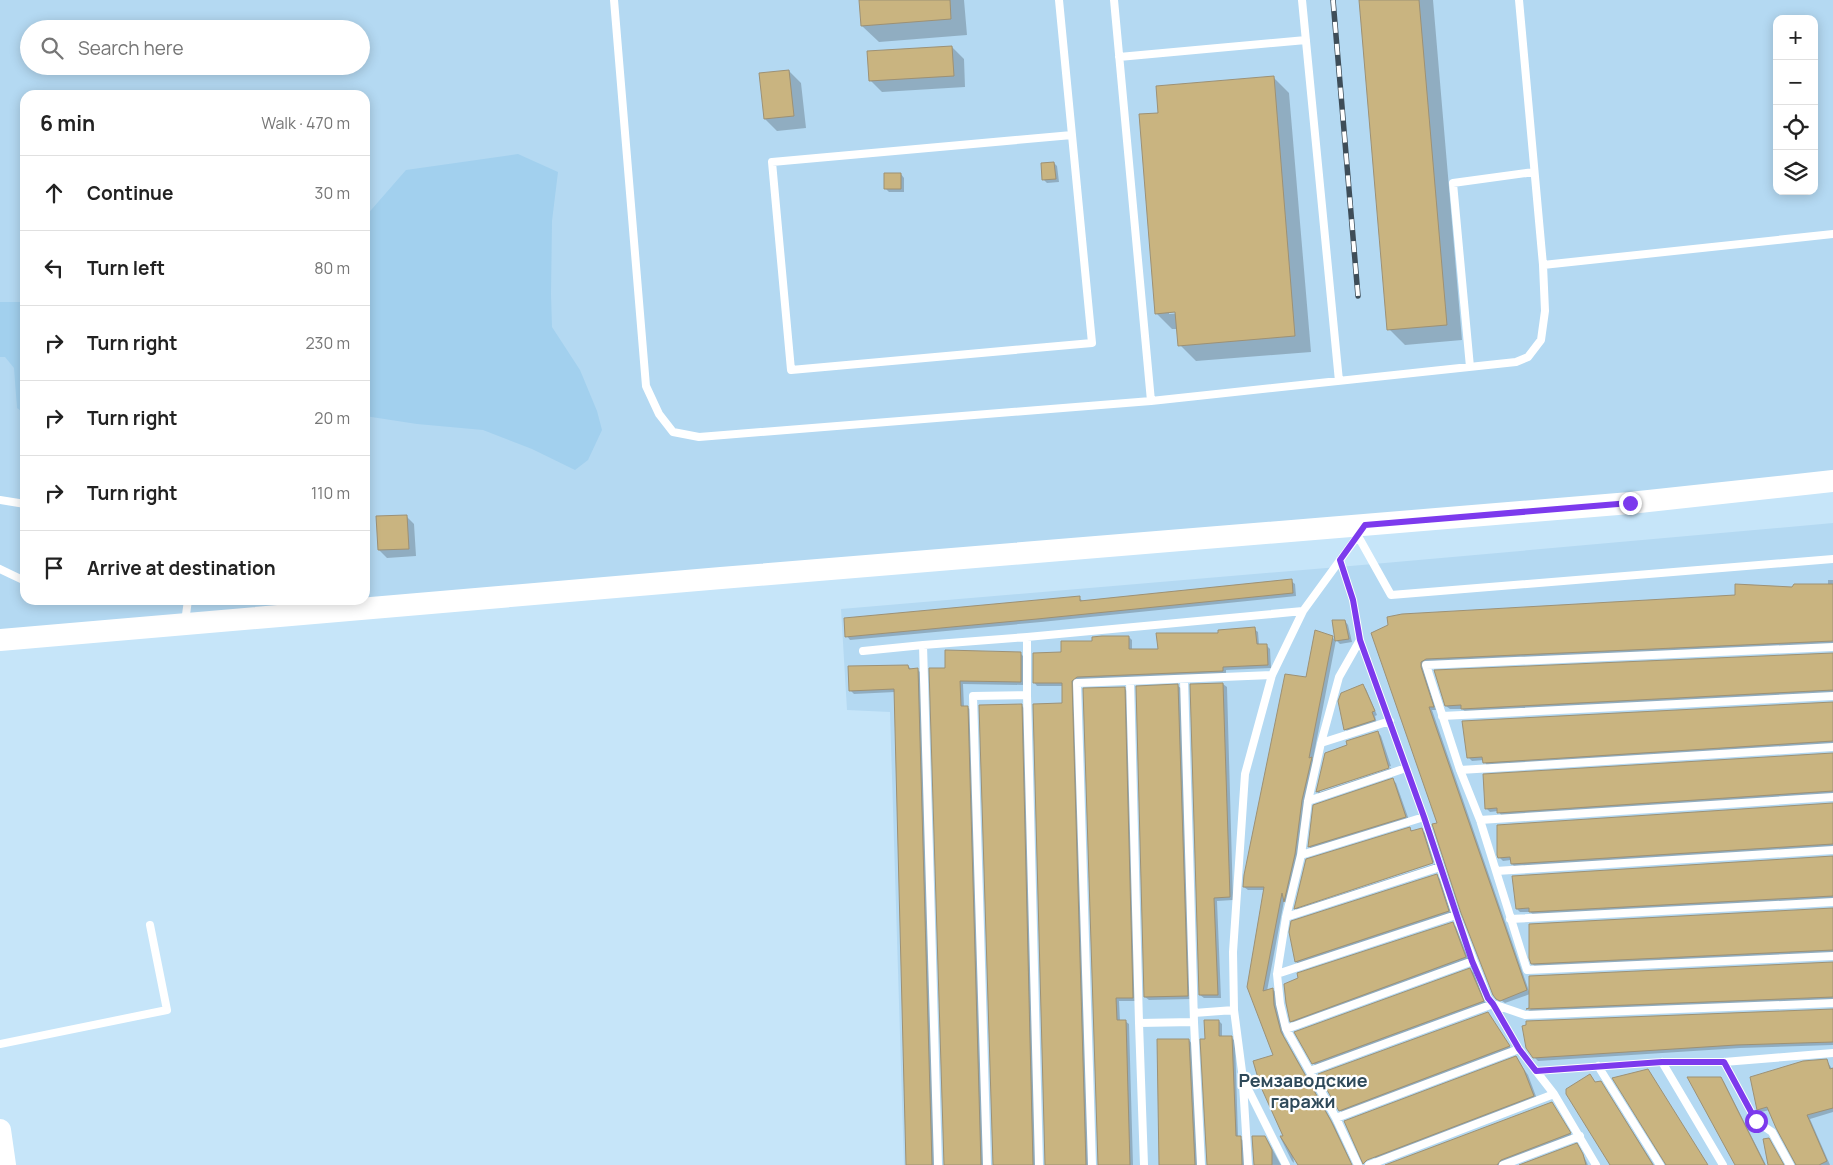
<!DOCTYPE html>
<meta charset="utf-8">
<style>
:root{--surface:#fff;--page:#f2f2f2;--text:#222;--muted:#767676;--line:#e0e0e0}
body{margin:0;font-family:Manrope,sans-serif;background:var(--page);color:var(--text)}
.controls{position:absolute;right:15px;top:15px;display:grid;overflow:hidden;border-radius:10px;box-shadow:0 2px 12px #0003}
.controls button{width:45px;height:45px;display:grid;place-items:center;padding:0;border:0;border-bottom:1px solid var(--line);background:var(--surface);color:var(--text);font:25px sans-serif}
.stop{position:absolute;width:15px;height:15px;margin:-11px;border:4px solid #7c3aed;border-radius:50%;background:#fff}
.stop.end{background:#7c3aed;border-color:#fff;box-shadow:0 1px 5px #0008}
.list{margin:0;padding:0;list-style:none}
h2{display:flex;justify-content:space-between;align-items:center;height:65px;margin:0;padding:0 20px;font-size:21px}
h2 small{font-size:16px;font-weight:400;color:var(--muted)}
.list li{display:grid;grid-template-columns:32px 1fr auto;gap:15px;align-items:center;box-sizing:border-box;height:75px;padding:0 20px;border-top:1px solid var(--line)}
.list b{display:block;font-size:19px;white-space:nowrap}
.list em{font-size:16px;font-style:normal;color:var(--muted)}
.icon{flex:none;width:28px;height:28px;fill:none;stroke:currentColor;stroke-width:2;stroke-linecap:round;stroke-linejoin:round}
.map{position:relative;flex:none;width:1833px;height:1165px;overflow:hidden}
.search{position:absolute;background:var(--surface);box-shadow:0 2px 12px #0003;left:20px;top:20px;width:350px;height:55px;display:flex;align-items:center;gap:12px;box-sizing:border-box;padding:0 18px;border-radius:28px;color:var(--muted);font-size:19px}
.panel{position:absolute;background:var(--surface);box-shadow:0 2px 12px #0003;left:20px;top:90px;width:350px;height:515px;border-radius:15px}
.map>svg:first-child{display:block}
</style>
<div class="map">
<svg width="1833" height="1165" viewBox="0 0 1833 1165">
<rect width="100%" height="100%" fill="#c6e5f9"/>
<path fill="#b4d9f2" fill-rule="evenodd" d="M0,0H1833V481L0,640ZM1777,19H1814V191H1777ZM29,29H361V66H29ZM25,95H365V600H25Z
M1833,523V1165H904L890,712L847,710L841,609L1362,565Z"/>
<path fill="#a2d0ee" d="M518,154L558,172L552,221L551,294L552,327L580,370L597,411L602,430L588,460L575,470L532,449L483,430L417,424L365,416V217L406,170Z
M0,302H25V414L17,408L14,368L5,357H0Z"/>
<path fill="#0003" fill-rule="evenodd" d="M860,0H964L967,35L879,42L862,26Z
M1360,0H1433L1462,340L1405,345L1389,329Z
M952,47L964,59L965,87L882,92L870,80Z
M789,71L801,83L806,128L777,131L765,119Z
M1273,77L1289,93L1311,352L1196,361L1180,345L1178,329H1172L1156,313L1160,114ZM1169,311L1182,313L1169,314Z
M1054,163L1057,166L1059,182L1047,183L1044,180Z
M901,174L904,178V192H889L886,189Z
M406,516L414,524L416,556L387,558L379,550Z
M1828,580H1833V645L1425,665L1424,671L1436,710H1432L1530,994L1505,1003L1498,998L1373,634L1828,585Z
M1291,581L1295,584L1296,596L1041,622L850,640L847,636L1079,598L1083,601Z
M1345,621L1348,625L1352,642L1340,644L1336,640L1313,759L1315,762L1299,858L1287,904L1284,901L1267,991L1272,989L1276,992L1278,1010L1284,1036L1334,1125L1351,1162L1345,1164L1346,1165H1299L1293,1155L1294,1163L1292,1161L1280,1137H1285L1274,1056L1249,987L1265,890H1248L1244,887L1307,678L1332,637L1336,641Z
M1254,629L1258,632L1259,645H1266L1270,649L1271,668L1226,670V674L1077,682L1089,1165H1046L1063,686H1037L1034,682L1062,653L1093,642L1129,637L1132,640V650H1159L1219,634Z
M1021,654L1024,657V685L963,684L964,707H967L971,710L984,1165H946V669Z
M1833,654V694L1466,712L1462,709H1450L1446,706Z
M908,666L912,670H918L921,673L935,1165H907L895,692L854,694L850,690Z
M1223,684L1227,687L1233,900L1217,901L1221,998H1204L1200,995Z
M1178,686L1182,689L1191,999L1149,1000L1145,997Z
M1363,686L1366,689L1377,715L1375,716L1377,724L1349,733L1345,729Z
M1124,688L1128,692L1136,1001H1119L1120,1021H1125L1129,1024L1133,1165H1099Z
M1833,703V745L1487,766L1484,760L1472,761L1468,757Z
M1021,705L1025,709L1036,1165H994Z
M1378,732L1381,736L1391,766L1320,790V792L1391,768L1392,771L1320,795L1317,792L1326,754L1349,746Z
M1833,754V795L1502,816L1498,811L1490,812L1486,808Z
M1393,780L1396,783L1409,820L1312,850L1309,847Z
M1833,804V848L1515,867L1512,864L1511,860L1503,861L1499,857Z
M1410,829L1413,832L1421,829L1425,833L1434,862L1298,906V908L1435,864L1436,867L1298,911L1295,908L1307,860Z
M1833,857V900L1534,915L1530,912H1520L1517,909Z
M1436,875L1440,879L1452,915L1299,965L1296,962Z
M1833,909V954L1536,967L1532,964Z
M1452,923L1456,927L1469,961L1295,1024L1291,1021Z
M1833,963V1001L1531,1012L1528,1010L1531,1009V977Z
M1470,969L1474,973L1486,1005L1317,1067L1313,1063Z
M1833,1010V1045L1740,1048L1538,1061L1534,1057Z
M1488,1013L1512,1050L1343,1114L1340,1110Z
M1219,1021L1222,1024V1037H1231L1235,1041L1238,1137L1244,1141L1246,1165H1208L1206,1040Z
M1189,1040L1192,1044L1198,1165H1160Z
M1516,1058L1528,1075L1537,1099L1377,1160L1374,1157Z
M1826,1060L1833,1070V1112L1810,1119L1830,1165H1796L1770,1110L1761,1112L1758,1109Z
M1590,1076L1596,1083L1604,1086L1654,1165H1611Z
M1721,1078L1724,1082L1766,1165H1737Z
M1552,1104L1573,1137L1503,1165H1388Z
M1265,1137L1268,1141L1281,1165H1254Z
M1580,1148L1588,1165H1522Z"/>
<path fill="#c9b480" stroke="#9d9175" d="M859,0H950L951,19L861,26Z
M1359,0H1419L1447,325L1387,330Z
M952,46L954,76L869,81L867,51Z
M789,70L794,116L764,119L759,73Z
M1274,76L1295,336L1178,346L1175,312L1155,314L1139,114L1158,113L1156,86Z
M1054,162L1056,179L1042,180L1041,163Z
M884,173H901V189H884Z
M407,515L409,549L378,550L376,516Z
M1292,579L1293,593L1037,619L845,637L844,618L1080,596V601Z
M1735,584L1792,587L1794,584H1833V641L1426,659L1421,662V667L1434,707H1429L1527,990L1500,1001L1496,999L1493,995L1461,913L1432,824L1437,823L1371,633L1388,625L1387,617L1402,614L1735,595Z
M1332,620H1345L1349,639L1335,641Z
M1255,627L1257,644H1267L1268,665L1223,667V671L1077,677L1072,681L1086,1165H1045L1033,704L1062,703V683H1033V653L1061,652V641H1092V637L1102,636H1129V649H1158L1156,633H1218V630Z
M1315,630L1333,636L1309,758L1312,757L1302,800L1295,854L1284,902L1282,893L1263,991L1273,988L1274,1005L1281,1032L1331,1121L1352,1165H1298L1280,1136H1283L1260,1085L1253,1061L1273,1055L1247,987L1264,887H1243L1244,875L1285,674L1306,677Z
M945,650L1021,652V682L960,681L961,706H968L981,1165H944L929,668H945Z
M1833,653V690L1461,709V705L1445,706L1434,670Z
M908,665L909,669L918,668L932,1165H906L894,689L849,691L848,666Z
M1223,683L1230,897L1214,898L1218,995H1199L1190,684Z
M1178,684L1188,996L1144,997L1136,686Z
M1363,684L1375,711L1372,712L1375,720L1344,730L1338,701L1341,693Z
M1125,687L1133,998H1116L1117,1020H1126L1130,1165H1098L1083,688Z
M1833,702V741L1483,763L1482,757L1467,758L1462,721Z
M1022,704L1033,1165H993L979,705Z
M1378,731L1389,768L1316,792L1325,753L1347,745L1346,741Z
M1833,753V791L1497,813V808L1485,809L1483,774Z
M1393,778L1406,817L1308,847L1313,805Z
M1833,803V844L1511,864L1510,857L1498,858L1497,855V825Z
M1410,827L1411,831L1422,828L1433,863L1294,909L1306,859Z
M1833,856V896L1529,912V908L1516,909L1512,876Z
M1437,874L1449,911L1295,962L1289,932L1291,921Z
M1833,908V950L1531,964L1529,958V924Z
M1453,922L1466,957L1290,1022L1286,1003L1284,984L1298,978L1297,973Z
M1833,962V997L1526,1009L1529,1008V976Z
M1470,968L1484,1001L1312,1064L1294,1032Z
M1833,1009V1042L1736,1045L1533,1058L1526,1048L1522,1026L1526,1025V1021Z
M1488,1012L1510,1046L1339,1111L1318,1074Z
M1204,1020H1219V1036H1232L1236,1136H1241L1242,1165H1207L1200,1039H1205Z
M1157,1039H1189L1195,1165H1159Z
M1516,1056L1524,1070L1534,1096L1367,1160L1363,1164L1344,1121Z
M1827,1059L1830,1069L1833,1068V1108L1807,1115L1827,1161L1819,1165H1796L1776,1128L1767,1107L1757,1110L1750,1077L1803,1061Z
M1648,1069L1708,1165H1666L1612,1078Z
M1590,1074L1595,1082L1601,1081L1653,1165H1610L1566,1094V1089Z
M1687,1077H1721L1765,1165H1735Z
M1552,1102L1571,1133L1501,1160L1497,1165H1385Z
M1252,1136H1265L1272,1150V1165H1254Z
M1769,1138L1784,1165H1768L1763,1139Z
M1577,1143L1583,1154L1586,1165H1519Z"/>
<g fill="none" stroke-linecap="round" stroke-linejoin="round">
<path stroke="#fff" stroke-width="8" d="M614,0L646,386L659,414L673,432L699,437L1151,401L1516,362L1528,357L1541,340L1545,311L1543,265L1519,0
M1059,0L1092,343L791,370L772,162L1072,135
M1114,0L1151,401
M1302,0L1339,381
M1119,57L1306,40
M1543,265L1833,234
M1470,367L1453,183L1534,172
M0,500L25,504
M1358,536L1391,595L1833,559
M1340,560L1353,600L1360,640L1424,817L1456,915L1488,998L1493,1004L1519,1049L1554,1094L1596,1165
M0,569L25,581
M185,622L188,600
M1027,637V695L1039,1165
M1833,647L1426,665L1460,770L1480,820L1527,970L1833,956
M863,651L923,645
M1184,680L1194,1022L1201,1165
M1130,681L1139,1023L1144,1165
M1442,716L1833,696
M1321,743L1390,721
M1460,770L1833,747
M1308,801L1406,768
M1480,820L1833,797
M1301,855L1424,817
M1496,871L1833,850
M1286,917L1440,867
M1510,919L1833,902
M1277,974L1456,915
M1194,1013L1234,1010
M1139,1023L1194,1022
M1286,1029L1473,961
M0,1044L167,1010L150,925
M1662,1062L1723,1165
M1724,1062L1756,1121L1772,1132L1790,1165
M1598,1066L1660,1165
M1310,1071L1493,1004L1525,1015L1833,1003
M1536,1071L1662,1062H1724L1833,1053
M1243,1084L1248,1165
M1336,1118L1519,1049
M938,1165L923,645L1027,637L1303,611L1362,530
M987,1165L973,696L1027,695
M1092,1165L1077,683L1272,675
M1286,1165L1243,1079L1234,1010L1233,952L1245,774L1272,675L1303,611
M1358,1165L1336,1118L1286,1029L1280,1004L1277,974L1286,917L1301,855L1308,801L1321,743L1339,677L1360,640
M1369,1165L1554,1094
M1503,1165L1580,1136"/>
<path stroke="#fff" stroke-width="22" d="M0,640L721,578L1630,503L1833,481
M0,1130L5,1165"/>
<defs>
<path id="rail" d="M1333,0L1358,296"/>
</defs>
<use href="#rail" stroke="#3e4d58" stroke-width="5.5"/>
<use href="#rail" stroke="#fff" stroke-width="4" stroke-dasharray="11" stroke-linecap="butt"/>
</g>
<g fill="none" stroke-linecap="round" stroke-linejoin="round">
<path stroke="#7c3aed" stroke-width="6" d="M1630,503L1365,525L1340,560L1353,600L1360,640L1424,817L1472,961L1488,998L1493,1004L1519,1049L1536,1071L1662,1062H1724L1756,1121"/>
</g>
<g text-anchor="middle" dominant-baseline="central" stroke-width="4.5" stroke-linejoin="round" paint-order="stroke">
<g font-size="18" font-weight="bold" fill="#2e4959" stroke="#fff">
<text x="1303" y="1080">Ремзаводские<tspan x="1303" dy="21">гаражи</tspan></text>
</g>
</g>
</svg>
<div class="controls">
<button>+</button>
<button>−</button>
<button><svg class="icon" aria-label="locate" viewBox="0 0 24 24"><circle cx="12" cy="12" r="6"/><path d="M12 2v4M12 18v4M2 12h4M18 12h4"/></svg></button>
<button><svg class="icon" aria-label="layers" viewBox="0 0 24 24"><path d="M12 4l9 5-9 5-9-5zM3 14l9 5 9-5"/></svg></button>
</div>
<div class="stop" style="left:1756px;top:1121px"></div>
<div class="stop end" style="left:1630px;top:503px"></div>
<div class="search"><svg class="icon" aria-label="search" viewBox="0 0 24 24"><circle cx="10" cy="10" r="6"/><path d="M15 15l6 6"/></svg>Search here</div>
<section class="panel">
<h2>6 min<small>Walk · 470 m</small></h2>
<ul class="list">
<li><svg class="icon" aria-label="ahead" viewBox="0 0 24 24"><path d="M12 20V5M6 11l6-6 6 6"/></svg><div><b>Continue</b></div><em>30 m</em></li>
<li><svg class="icon" aria-label="left" viewBox="0 0 24 24"><path d="M17 20v-9H6M10 6l-5 5 5 5"/></svg><div><b>Turn left</b></div><em>80 m</em></li>
<li><svg class="icon" aria-label="right" viewBox="0 0 24 24"><path d="M7 20v-9h11M14 6l5 5-5 5"/></svg><div><b>Turn right</b></div><em>230 m</em></li>
<li><svg class="icon" aria-label="right" viewBox="0 0 24 24"><path d="M7 20v-9h11M14 6l5 5-5 5"/></svg><div><b>Turn right</b></div><em>20 m</em></li>
<li><svg class="icon" aria-label="right" viewBox="0 0 24 24"><path d="M7 20v-9h11M14 6l5 5-5 5"/></svg><div><b>Turn right</b></div><em>110 m</em></li>
<li><svg class="icon" aria-label="arrive" viewBox="0 0 24 24"><path d="M6 21V4h12l-3 4 3 4H6"/></svg><div><b>Arrive at destination</b></div></li>
</ul>
</section>
</div>
